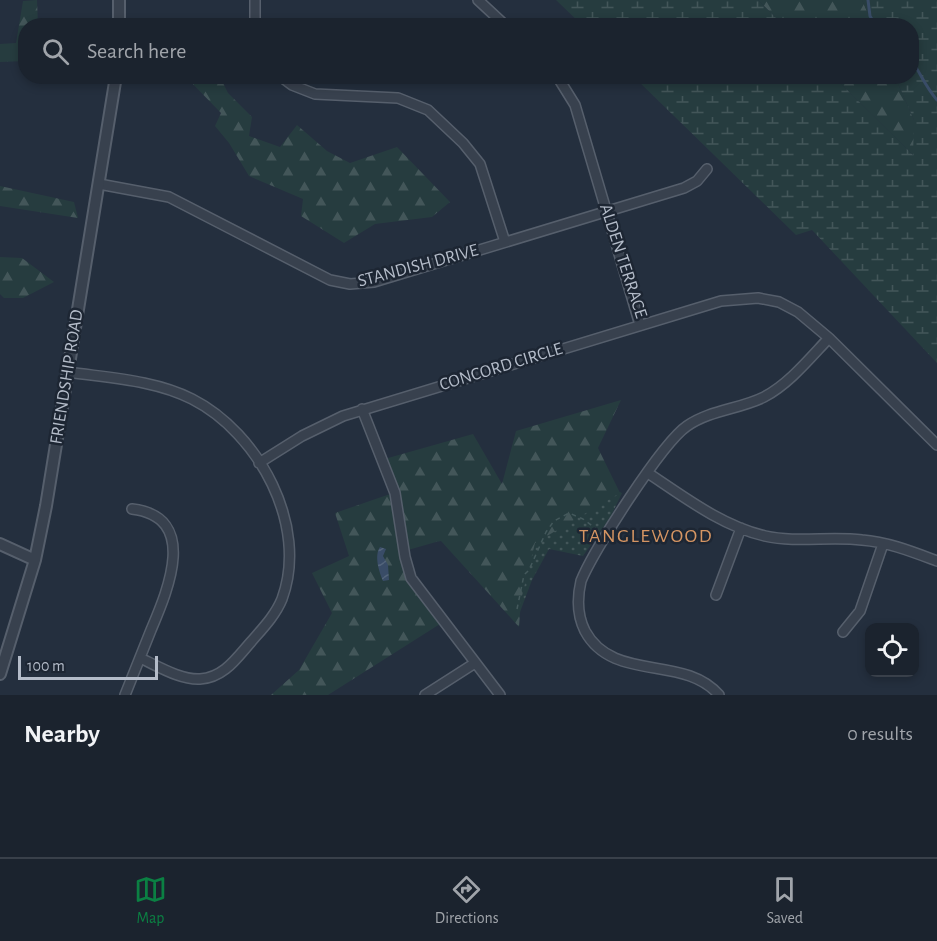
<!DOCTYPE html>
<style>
:root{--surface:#1b232e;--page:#282f3a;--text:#f1f3f6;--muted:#a0a4aa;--line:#39404a;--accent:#0b8043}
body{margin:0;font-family:"Alegreya Sans",sans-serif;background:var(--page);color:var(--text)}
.controls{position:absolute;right:18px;bottom:18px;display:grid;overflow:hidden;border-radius:12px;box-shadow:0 3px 9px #0003}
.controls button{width:54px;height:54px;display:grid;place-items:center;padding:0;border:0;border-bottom:2px solid var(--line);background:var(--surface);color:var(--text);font:30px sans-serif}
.scale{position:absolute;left:18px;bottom:15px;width:140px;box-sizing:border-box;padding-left:6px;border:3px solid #b4bcc9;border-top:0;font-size:16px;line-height:21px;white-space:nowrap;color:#b4bcc9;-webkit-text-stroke:4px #1d2633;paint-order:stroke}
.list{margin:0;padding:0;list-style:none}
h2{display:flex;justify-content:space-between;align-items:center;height:78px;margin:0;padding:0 24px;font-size:26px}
h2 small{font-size:20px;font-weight:400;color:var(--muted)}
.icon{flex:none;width:33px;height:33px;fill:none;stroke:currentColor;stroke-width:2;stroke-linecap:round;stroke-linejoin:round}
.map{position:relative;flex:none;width:937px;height:695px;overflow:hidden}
.search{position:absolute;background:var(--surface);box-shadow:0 3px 9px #0003;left:18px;right:18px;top:18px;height:66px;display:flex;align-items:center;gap:15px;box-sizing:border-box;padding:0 21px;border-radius:24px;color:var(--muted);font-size:22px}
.sheet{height:162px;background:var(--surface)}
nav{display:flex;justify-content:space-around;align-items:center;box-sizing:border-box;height:84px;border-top:2px solid var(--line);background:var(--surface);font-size:16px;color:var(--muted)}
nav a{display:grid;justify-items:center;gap:3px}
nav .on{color:var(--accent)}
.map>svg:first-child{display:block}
</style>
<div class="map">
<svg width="937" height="695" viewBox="0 0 937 695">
<defs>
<pattern id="grass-dots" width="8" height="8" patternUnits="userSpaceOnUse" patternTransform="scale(1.5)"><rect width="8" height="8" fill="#263c3f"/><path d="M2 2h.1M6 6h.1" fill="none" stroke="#435659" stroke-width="1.8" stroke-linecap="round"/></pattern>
<pattern id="forest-firs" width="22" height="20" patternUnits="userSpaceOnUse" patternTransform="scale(1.5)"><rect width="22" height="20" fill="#263c3f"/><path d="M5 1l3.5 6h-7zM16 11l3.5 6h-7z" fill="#435659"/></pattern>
<pattern id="wetland-marsh" width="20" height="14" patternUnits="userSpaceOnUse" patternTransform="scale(1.5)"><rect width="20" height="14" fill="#263c3f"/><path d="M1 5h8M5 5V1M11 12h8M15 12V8" fill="none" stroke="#435659"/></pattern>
<pattern id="water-waves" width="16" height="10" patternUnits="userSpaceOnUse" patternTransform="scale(1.5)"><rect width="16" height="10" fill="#394c67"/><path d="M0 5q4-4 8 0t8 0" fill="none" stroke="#53647b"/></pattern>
</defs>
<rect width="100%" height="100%" fill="#242f3e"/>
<path fill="url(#grass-dots)" d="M583,476L622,493L610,518L583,556L549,549L532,580L520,612L507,607L543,517Z"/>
<path fill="url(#forest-firs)" d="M37,0L38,25L26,26L25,61L0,62V44L16,43L23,1Z
M758,0H862L873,25H783Z
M186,77H220L228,93L252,117L249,136L280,147L297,125L327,151L350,163L397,147L450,202L432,217L375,224L344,243L301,216L303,199L249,176L229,143L215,126L221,113Z
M834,77H895L914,120V156Z
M0,186L74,202L78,218L0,206Z
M0,257L22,258L54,282L23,298H4L0,294Z
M621,400L598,448L620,493L535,543L521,600L519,627L441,541L436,542L401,552L440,624L328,695H271L299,670L332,613L312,573L349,556L335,513L393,493L381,460L473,434L502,484L516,431Z"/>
<path fill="url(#wetland-marsh)" d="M556,0H758L783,25H582Z
M862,0H937V363L812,230L796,235L634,77H834L913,155L914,120L895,77L912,76V26L873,25Z"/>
<path fill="url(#water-waves)" d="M380,547L386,549L383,556L388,565L389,580L383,581C379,571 374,556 380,547Z"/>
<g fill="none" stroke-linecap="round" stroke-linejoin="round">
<path stroke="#394c67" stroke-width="3" d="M868,0L870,16L876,26
M912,61C922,76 925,86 937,100"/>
<defs>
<path id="minor" d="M478,0L506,26
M255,26V0
M280,76L292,85L315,94L398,98L428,110L463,143L480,164L505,242
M557,76L575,105L640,325
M99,184L169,197L330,280L350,284L374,282L684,188L697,181L707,169
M68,372C109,378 155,380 192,399C259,433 309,526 282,599C275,616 262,629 250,643C236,659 223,678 200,679C180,680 158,666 140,658
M362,409L395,493L405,557L411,578L500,695
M259,463L302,436L343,416L721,301L758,298L779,302L798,312L829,338L937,445
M648,473C684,497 722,526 765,536C797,543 830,536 862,540C888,542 913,552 937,561
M716,595L741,528
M843,632L860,611L883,544
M125,695C134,673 142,652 151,630C167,592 200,517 132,509
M425,695L475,663
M719,695C684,654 613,683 585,631C577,615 577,598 581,581C593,551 662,443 687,426C710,410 740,409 764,397C789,384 810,358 829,338"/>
<path id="tertiary" d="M119,26V0
M0,544L35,560
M0,674L35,560L46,506L116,76"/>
</defs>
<use href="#minor" stroke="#565f6c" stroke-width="12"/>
<use href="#tertiary" stroke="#565f6c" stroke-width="14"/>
<path stroke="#44595c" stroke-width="1.5" stroke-dasharray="4.5 4.5" stroke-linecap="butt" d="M517,609L524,575L529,570L546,532L554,521L569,513L583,519L599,531"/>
<use href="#minor" stroke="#38414e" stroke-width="9"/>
<use href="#tertiary" stroke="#38414e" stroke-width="10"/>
</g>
<g text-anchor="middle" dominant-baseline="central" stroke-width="5" stroke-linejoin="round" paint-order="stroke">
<g font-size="18" fill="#b4bcc9" stroke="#1d2633">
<text transform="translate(623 261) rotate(72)">ALDEN TERRACE</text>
<text transform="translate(418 266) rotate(-15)">STANDISH DRIVE</text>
<text transform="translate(501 367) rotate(-17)">CONCORD CIRCLE</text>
<text transform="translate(67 377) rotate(-81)">FRIENDSHIP ROAD</text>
</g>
<g font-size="20" letter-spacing="1.5" fill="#d59563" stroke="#1d2633">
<text x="646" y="536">TANGLEWOOD</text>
</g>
</g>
</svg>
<div class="controls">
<button><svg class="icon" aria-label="locate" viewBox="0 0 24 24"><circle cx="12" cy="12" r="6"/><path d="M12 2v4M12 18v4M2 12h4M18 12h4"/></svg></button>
</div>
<div class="scale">100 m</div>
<div class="search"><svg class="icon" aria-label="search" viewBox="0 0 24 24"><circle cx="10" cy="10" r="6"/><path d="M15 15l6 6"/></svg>Search here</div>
</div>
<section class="sheet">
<h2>Nearby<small>0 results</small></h2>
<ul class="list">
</ul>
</section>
<nav>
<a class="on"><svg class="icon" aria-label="map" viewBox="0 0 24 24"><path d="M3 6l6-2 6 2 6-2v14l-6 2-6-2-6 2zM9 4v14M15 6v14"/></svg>Map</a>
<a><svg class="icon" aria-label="directions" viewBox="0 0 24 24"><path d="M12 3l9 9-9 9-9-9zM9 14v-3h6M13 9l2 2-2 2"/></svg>Directions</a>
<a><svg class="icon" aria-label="saved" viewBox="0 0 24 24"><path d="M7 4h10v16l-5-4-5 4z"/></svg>Saved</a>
</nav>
